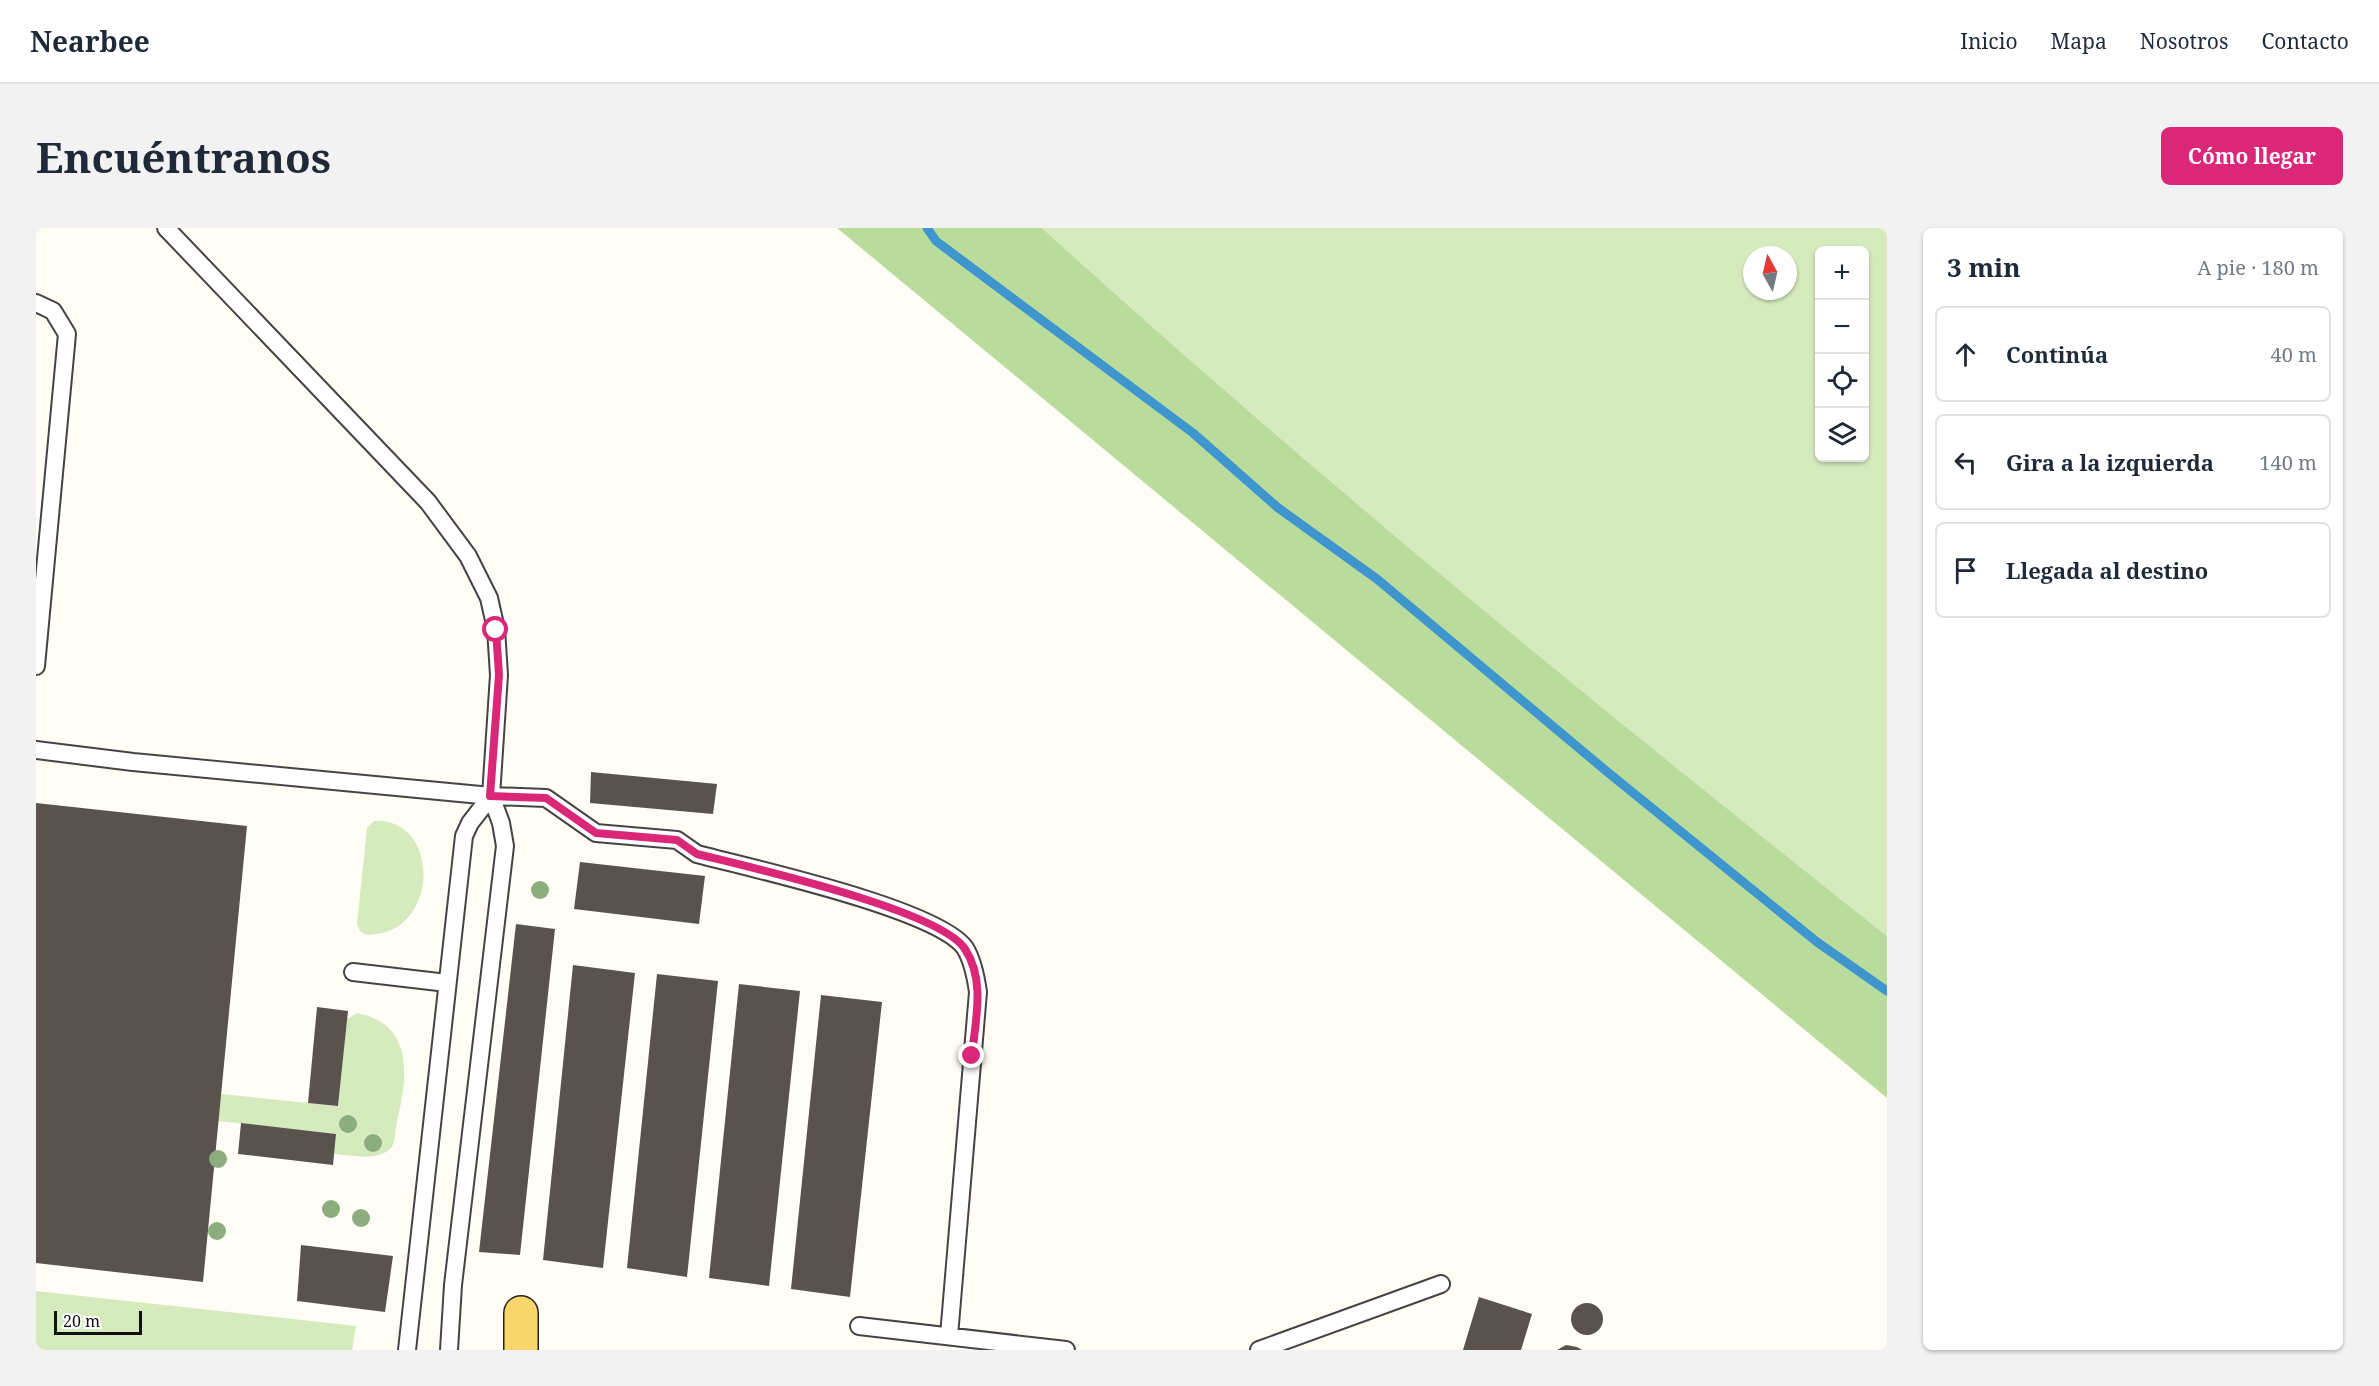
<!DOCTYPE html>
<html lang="es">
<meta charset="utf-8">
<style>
:root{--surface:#fff;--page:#f2f2f3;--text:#1f2937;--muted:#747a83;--line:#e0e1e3;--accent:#db2777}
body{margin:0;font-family:"Noto Serif",serif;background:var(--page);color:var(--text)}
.controls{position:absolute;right:18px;top:18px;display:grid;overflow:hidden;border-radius:9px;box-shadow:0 2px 4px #0004}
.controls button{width:54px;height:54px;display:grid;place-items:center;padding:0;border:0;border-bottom:2px solid var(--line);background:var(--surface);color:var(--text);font:30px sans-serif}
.compass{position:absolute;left:1707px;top:18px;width:54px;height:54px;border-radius:50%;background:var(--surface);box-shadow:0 2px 4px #0004;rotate:352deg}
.scale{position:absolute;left:18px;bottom:15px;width:88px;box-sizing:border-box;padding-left:6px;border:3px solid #111;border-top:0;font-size:16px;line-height:21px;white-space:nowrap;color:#111;-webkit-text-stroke:4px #fff;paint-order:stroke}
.stop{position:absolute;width:18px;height:18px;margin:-14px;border:4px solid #db2777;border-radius:50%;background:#fff}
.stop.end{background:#db2777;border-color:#fff;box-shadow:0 2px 6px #0008}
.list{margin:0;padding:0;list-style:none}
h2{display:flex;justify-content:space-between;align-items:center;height:78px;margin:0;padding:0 24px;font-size:26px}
h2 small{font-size:20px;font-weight:400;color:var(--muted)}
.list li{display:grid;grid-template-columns:39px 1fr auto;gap:18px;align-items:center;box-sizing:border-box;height:96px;margin:0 12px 12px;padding:0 12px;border:2px solid var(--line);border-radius:9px}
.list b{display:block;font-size:22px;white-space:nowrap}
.list em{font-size:20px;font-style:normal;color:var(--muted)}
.icon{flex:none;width:33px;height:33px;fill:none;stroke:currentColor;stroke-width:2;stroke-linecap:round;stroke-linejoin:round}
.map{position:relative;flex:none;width:1851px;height:1122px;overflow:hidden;border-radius:9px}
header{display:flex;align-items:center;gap:36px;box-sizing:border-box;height:84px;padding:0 30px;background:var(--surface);border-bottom:2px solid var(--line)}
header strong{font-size:28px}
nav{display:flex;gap:33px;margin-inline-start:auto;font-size:21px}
.intro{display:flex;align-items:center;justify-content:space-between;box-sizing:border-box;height:144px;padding:0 36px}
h1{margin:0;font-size:42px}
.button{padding:15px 27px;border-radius:9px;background:var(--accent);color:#fff;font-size:21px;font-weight:700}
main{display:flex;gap:36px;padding:0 36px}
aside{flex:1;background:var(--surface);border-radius:9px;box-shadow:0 2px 4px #0004}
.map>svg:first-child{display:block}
</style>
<header>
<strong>Nearbee</strong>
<nav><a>Inicio</a><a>Mapa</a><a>Nosotros</a><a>Contacto</a></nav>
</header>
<div class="intro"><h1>Encuéntranos</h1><a class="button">Cómo llegar</a></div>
<main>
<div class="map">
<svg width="1851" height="1122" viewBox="0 0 1851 1122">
<rect width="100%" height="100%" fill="#fffdf5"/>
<path fill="#d5ebbd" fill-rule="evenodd" d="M1006,0H1851V708C1563,480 1278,247 1006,0ZM1784,22H1828V230H1784ZM1716,27H1752V63H1716Z
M338,593C403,589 404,697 341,706C334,707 329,708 324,703L321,696L331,600Z
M321,785C378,796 372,849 361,893C358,905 362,919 348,925C334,932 313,927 298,926L300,906L182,893L185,866L302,878L311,791Z
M0,1063L320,1098L316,1122H0Z"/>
<path fill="#b9dc9c" d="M801,0H1006C1278,247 1563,480 1851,708V870Z"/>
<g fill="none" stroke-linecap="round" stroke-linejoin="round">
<path stroke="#3f96cf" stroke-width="9" d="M891,0L900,13L1157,205L1241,279L1341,351L1569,542L1781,714L1851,763"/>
</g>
<path fill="#5a524d" d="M555,544L681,556L677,586L554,575Z
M0,575L211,598L167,1054L0,1035Z
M544,634L669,648L663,696L538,681Z
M480,696L519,701L484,1027L443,1024Z
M537,737L599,745L567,1040L507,1032Z
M621,746L682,753L651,1049L591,1040Z
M703,756L764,763L733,1058L673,1050Z
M785,767L846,774L814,1069L755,1061Z
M281,779L312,783L302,878L272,875Z
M205,895L300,906L297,937L202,926Z
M265,1017L357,1028L349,1084L261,1073Z
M1443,1069L1496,1086L1485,1122H1427Z
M1535 1091a16 16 0 1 1 32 0a16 16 0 1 1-32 0Z
M1530,1117L1541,1119L1546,1122H1521Z"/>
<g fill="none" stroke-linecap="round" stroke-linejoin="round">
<defs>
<path id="lane" d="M130,0L392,274L432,328L453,370L460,401L463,447L455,568L465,595L469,618L417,1057L413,1122
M0,75L17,83L31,106L0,438
M0,522L97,534L455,568L510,570L560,605L641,612L661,626C714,640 901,681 929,720C937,733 940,750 942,764L913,1108
M317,744L411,755
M823,1098L1030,1122
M371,1122L428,608L434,595L455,568
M1223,1122L1405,1056"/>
<path id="primary" d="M485,1085V1122"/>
</defs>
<use href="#lane" stroke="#444" stroke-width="20"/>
<use href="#primary" stroke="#222" stroke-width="36"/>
<use href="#lane" stroke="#fff" stroke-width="16"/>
<use href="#primary" stroke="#f9d66b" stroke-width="33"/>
</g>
<g fill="#8dad7f">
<circle cx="504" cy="662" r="9"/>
<circle cx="312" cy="896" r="9"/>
<circle cx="337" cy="915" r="9"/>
<circle cx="182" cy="931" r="9"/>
<circle cx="295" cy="981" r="9"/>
<circle cx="325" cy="990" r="9"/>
<circle cx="181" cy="1003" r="9"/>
</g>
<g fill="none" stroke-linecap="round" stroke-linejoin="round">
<path stroke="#db2777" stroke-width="8" d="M460,402L463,447L454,568L510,570L560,605L641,612L661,626C713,639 904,682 929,721C950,753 939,793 936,828"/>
</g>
</svg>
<div class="controls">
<button>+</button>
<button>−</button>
<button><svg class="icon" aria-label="locate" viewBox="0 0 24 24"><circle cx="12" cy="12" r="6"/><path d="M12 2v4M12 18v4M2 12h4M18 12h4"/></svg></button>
<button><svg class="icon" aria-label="layers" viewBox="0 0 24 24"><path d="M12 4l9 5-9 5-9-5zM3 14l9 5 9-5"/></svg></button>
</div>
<svg class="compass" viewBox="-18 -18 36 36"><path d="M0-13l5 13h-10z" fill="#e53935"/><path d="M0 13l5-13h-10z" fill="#747a83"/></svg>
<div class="scale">20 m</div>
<div class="stop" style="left:460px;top:402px"></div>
<div class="stop end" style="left:936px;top:828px"></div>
</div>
<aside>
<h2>3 min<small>A pie · 180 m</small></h2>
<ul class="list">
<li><svg class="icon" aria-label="ahead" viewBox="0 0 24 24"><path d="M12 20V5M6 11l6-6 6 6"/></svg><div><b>Continúa</b></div><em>40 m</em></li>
<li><svg class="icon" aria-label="left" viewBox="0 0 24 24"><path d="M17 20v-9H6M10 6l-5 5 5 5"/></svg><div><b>Gira a la izquierda</b></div><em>140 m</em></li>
<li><svg class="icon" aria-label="arrive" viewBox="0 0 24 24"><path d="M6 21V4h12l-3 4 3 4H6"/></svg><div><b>Llegada al destino</b></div></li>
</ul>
</aside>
</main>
